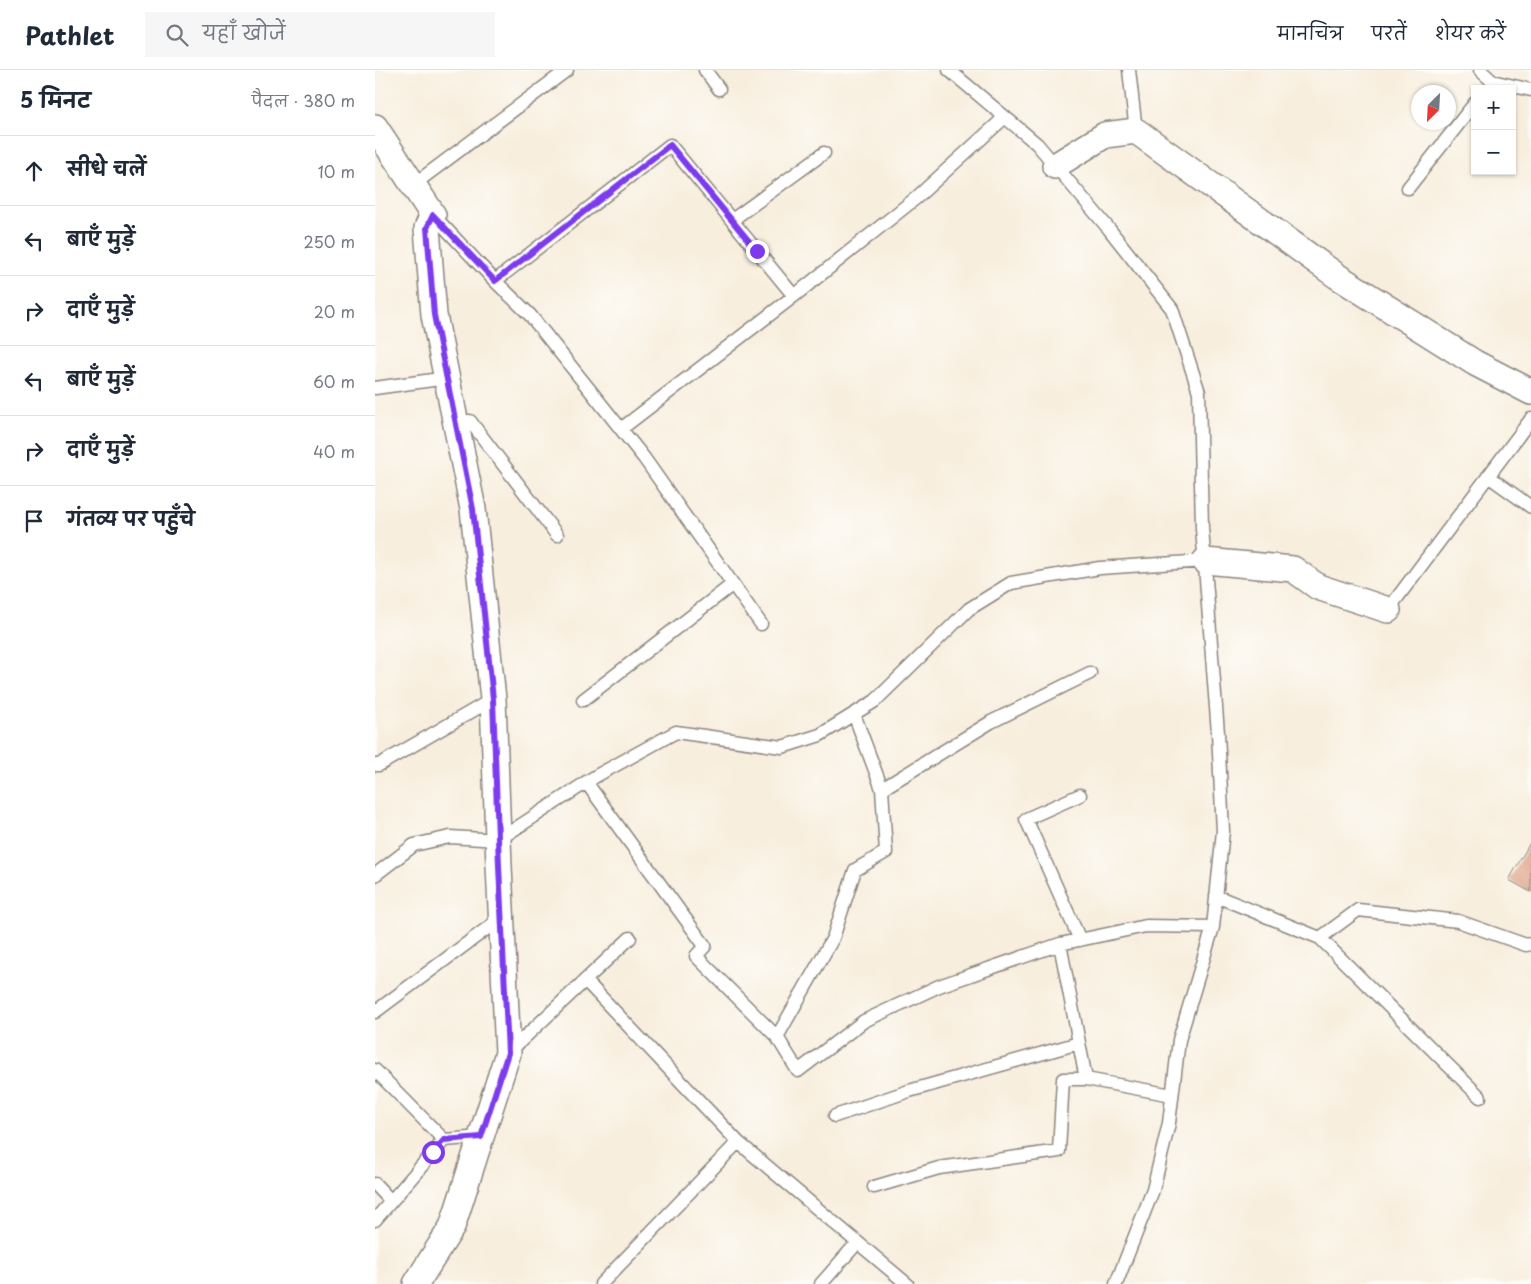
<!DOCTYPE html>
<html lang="hi">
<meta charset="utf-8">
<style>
:root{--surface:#fff;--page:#f6f6f7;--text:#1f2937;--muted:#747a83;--line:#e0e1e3}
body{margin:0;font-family:"Playpen Sans","Playpen Sans Deva",sans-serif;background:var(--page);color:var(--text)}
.controls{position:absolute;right:15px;top:15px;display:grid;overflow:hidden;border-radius:0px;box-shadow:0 1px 4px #0004}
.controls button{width:45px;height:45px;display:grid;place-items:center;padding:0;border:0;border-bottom:1px solid var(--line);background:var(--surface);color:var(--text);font:25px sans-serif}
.compass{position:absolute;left:1036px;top:15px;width:45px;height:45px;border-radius:50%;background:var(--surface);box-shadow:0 1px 4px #0004;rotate:204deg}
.stop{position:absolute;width:15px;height:15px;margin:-11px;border:4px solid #7c3aed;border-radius:50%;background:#fff}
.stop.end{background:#7c3aed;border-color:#fff;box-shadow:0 1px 5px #0008}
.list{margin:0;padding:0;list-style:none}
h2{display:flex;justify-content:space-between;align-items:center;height:65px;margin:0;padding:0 20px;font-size:21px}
h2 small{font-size:16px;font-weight:400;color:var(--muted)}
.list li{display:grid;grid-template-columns:32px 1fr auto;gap:15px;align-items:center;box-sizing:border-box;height:70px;padding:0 20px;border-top:1px solid var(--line)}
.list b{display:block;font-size:19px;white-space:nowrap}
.list em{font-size:16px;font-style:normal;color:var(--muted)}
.icon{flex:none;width:28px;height:28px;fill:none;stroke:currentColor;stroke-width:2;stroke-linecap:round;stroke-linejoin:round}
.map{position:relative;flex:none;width:1156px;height:1214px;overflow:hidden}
header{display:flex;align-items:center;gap:30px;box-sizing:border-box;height:70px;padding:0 25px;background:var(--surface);border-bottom:1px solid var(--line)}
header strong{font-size:24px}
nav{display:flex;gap:28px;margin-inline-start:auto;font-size:18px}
.search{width:350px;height:45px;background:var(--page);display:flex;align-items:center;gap:12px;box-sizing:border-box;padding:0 18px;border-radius:0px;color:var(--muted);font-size:19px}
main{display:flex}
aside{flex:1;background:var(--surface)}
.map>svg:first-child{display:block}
</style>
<header>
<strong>Pathlet</strong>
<div class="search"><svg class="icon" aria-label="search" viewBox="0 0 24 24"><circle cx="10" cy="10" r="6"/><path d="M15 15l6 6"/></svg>यहाँ खोजें</div>
<nav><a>मानचित्र</a><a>परतें</a><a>शेयर करें</a></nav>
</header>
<main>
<aside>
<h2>5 मिनट<small>पैदल · 380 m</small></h2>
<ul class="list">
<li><svg class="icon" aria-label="ahead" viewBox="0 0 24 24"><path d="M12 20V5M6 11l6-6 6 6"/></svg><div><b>सीधे चलें</b></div><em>10 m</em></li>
<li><svg class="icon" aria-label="left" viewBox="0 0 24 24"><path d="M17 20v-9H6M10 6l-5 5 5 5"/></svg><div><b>बाएँ मुड़ें</b></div><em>250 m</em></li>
<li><svg class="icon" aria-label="right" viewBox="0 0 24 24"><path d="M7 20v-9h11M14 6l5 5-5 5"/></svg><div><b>दाएँ मुड़ें</b></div><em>20 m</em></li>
<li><svg class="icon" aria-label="left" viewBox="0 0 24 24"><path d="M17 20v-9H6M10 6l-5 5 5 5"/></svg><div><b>बाएँ मुड़ें</b></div><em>60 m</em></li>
<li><svg class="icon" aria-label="right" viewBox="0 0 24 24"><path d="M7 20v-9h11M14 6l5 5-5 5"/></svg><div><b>दाएँ मुड़ें</b></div><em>40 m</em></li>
<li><svg class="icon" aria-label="arrive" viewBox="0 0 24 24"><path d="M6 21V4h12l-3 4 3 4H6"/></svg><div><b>गंतव्य पर पहुँचे</b></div></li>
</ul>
</aside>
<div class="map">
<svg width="1156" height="1214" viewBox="0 0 1156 1214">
<rect width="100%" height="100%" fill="#fdfcf7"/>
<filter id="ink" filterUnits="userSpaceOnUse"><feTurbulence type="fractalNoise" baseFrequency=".02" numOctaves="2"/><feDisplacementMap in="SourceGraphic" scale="10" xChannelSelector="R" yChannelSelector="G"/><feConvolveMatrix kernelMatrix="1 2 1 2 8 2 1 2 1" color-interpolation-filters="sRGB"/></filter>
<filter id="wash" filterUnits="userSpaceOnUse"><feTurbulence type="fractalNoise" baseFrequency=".0096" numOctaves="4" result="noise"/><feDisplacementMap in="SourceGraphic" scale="20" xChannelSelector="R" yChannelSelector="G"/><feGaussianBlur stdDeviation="1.12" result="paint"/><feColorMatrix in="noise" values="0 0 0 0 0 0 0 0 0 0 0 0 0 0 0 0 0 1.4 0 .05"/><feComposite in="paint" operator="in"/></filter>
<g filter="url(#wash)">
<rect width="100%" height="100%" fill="#f8eede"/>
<g id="blocks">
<path fill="#d99779" d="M1156,771V822L1134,810Z"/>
</g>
</g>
<g filter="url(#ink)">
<use href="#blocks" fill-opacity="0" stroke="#8a857d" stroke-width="1"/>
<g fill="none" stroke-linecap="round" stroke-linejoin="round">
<defs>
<path id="lane" d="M330,0L344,19
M574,0L662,74L734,159L797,239L824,322L827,458L843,663L848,761L838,857L804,970L794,1053L778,1120L741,1214
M754,0L761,61
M1105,0L1117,11L1156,20
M38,115L192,0
M1033,118L1100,33
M58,145L120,211L155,245L269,388L386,554
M357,150L449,83
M120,211L295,75L419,226
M0,318L72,308
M81,352L95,351L182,465
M246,359L419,226L541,128L630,47
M1113,406L1156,437
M1013,540L1156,349
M208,630L358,514
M0,695H4L118,629
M211,712L330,876L321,886L402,967L423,1001L489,951L564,916L685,874L771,856L838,857
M507,719L616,652L715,603
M0,805L39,775L75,767L123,770L221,706L301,662L407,677L445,665L500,631L594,539L636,513L725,498L830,491
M841,826L945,868L1105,1027
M945,868L983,840L1083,851L1151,875L1156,874
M705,870L651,749L705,725
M685,874L711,1009
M210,910L363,1072L532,1214
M0,942L126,848
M402,967L458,868L480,800L511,782L507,719L479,644
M133,983L255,868
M0,1000L69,1070
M460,1046L534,1021L704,973
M0,1114L16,1131
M499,1117L564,1098L684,1081L688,1009H711L797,1025
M0,1150L69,1070L106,1067
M226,1214L363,1072
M446,1214L482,1173"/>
<path id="street" d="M0,57L58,145L52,158L59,245L98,439L118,629L124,796L133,983L77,1157L41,1214
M680,96L730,65L761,61L962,206L1100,293L1156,322
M830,491L918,499L943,517L1013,540"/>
</defs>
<use href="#lane" stroke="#8a857d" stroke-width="15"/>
<use href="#street" stroke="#8a857d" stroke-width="28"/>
<use href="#lane" stroke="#fff" stroke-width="12"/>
<use href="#street" stroke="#fff" stroke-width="25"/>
</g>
</g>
<g fill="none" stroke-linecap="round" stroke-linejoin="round" filter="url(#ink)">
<path stroke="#7c3aed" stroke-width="6" d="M58,1082L69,1070L106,1067L133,983L124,796L118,629L98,439L59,245L52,158L58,145L120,211L295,75L382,181"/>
</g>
</svg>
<div class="controls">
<button>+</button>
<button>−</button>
</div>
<svg class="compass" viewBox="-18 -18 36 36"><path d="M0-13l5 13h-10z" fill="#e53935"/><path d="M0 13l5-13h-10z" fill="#747a83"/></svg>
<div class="stop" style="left:58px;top:1082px"></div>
<div class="stop end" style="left:382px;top:181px"></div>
</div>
</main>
